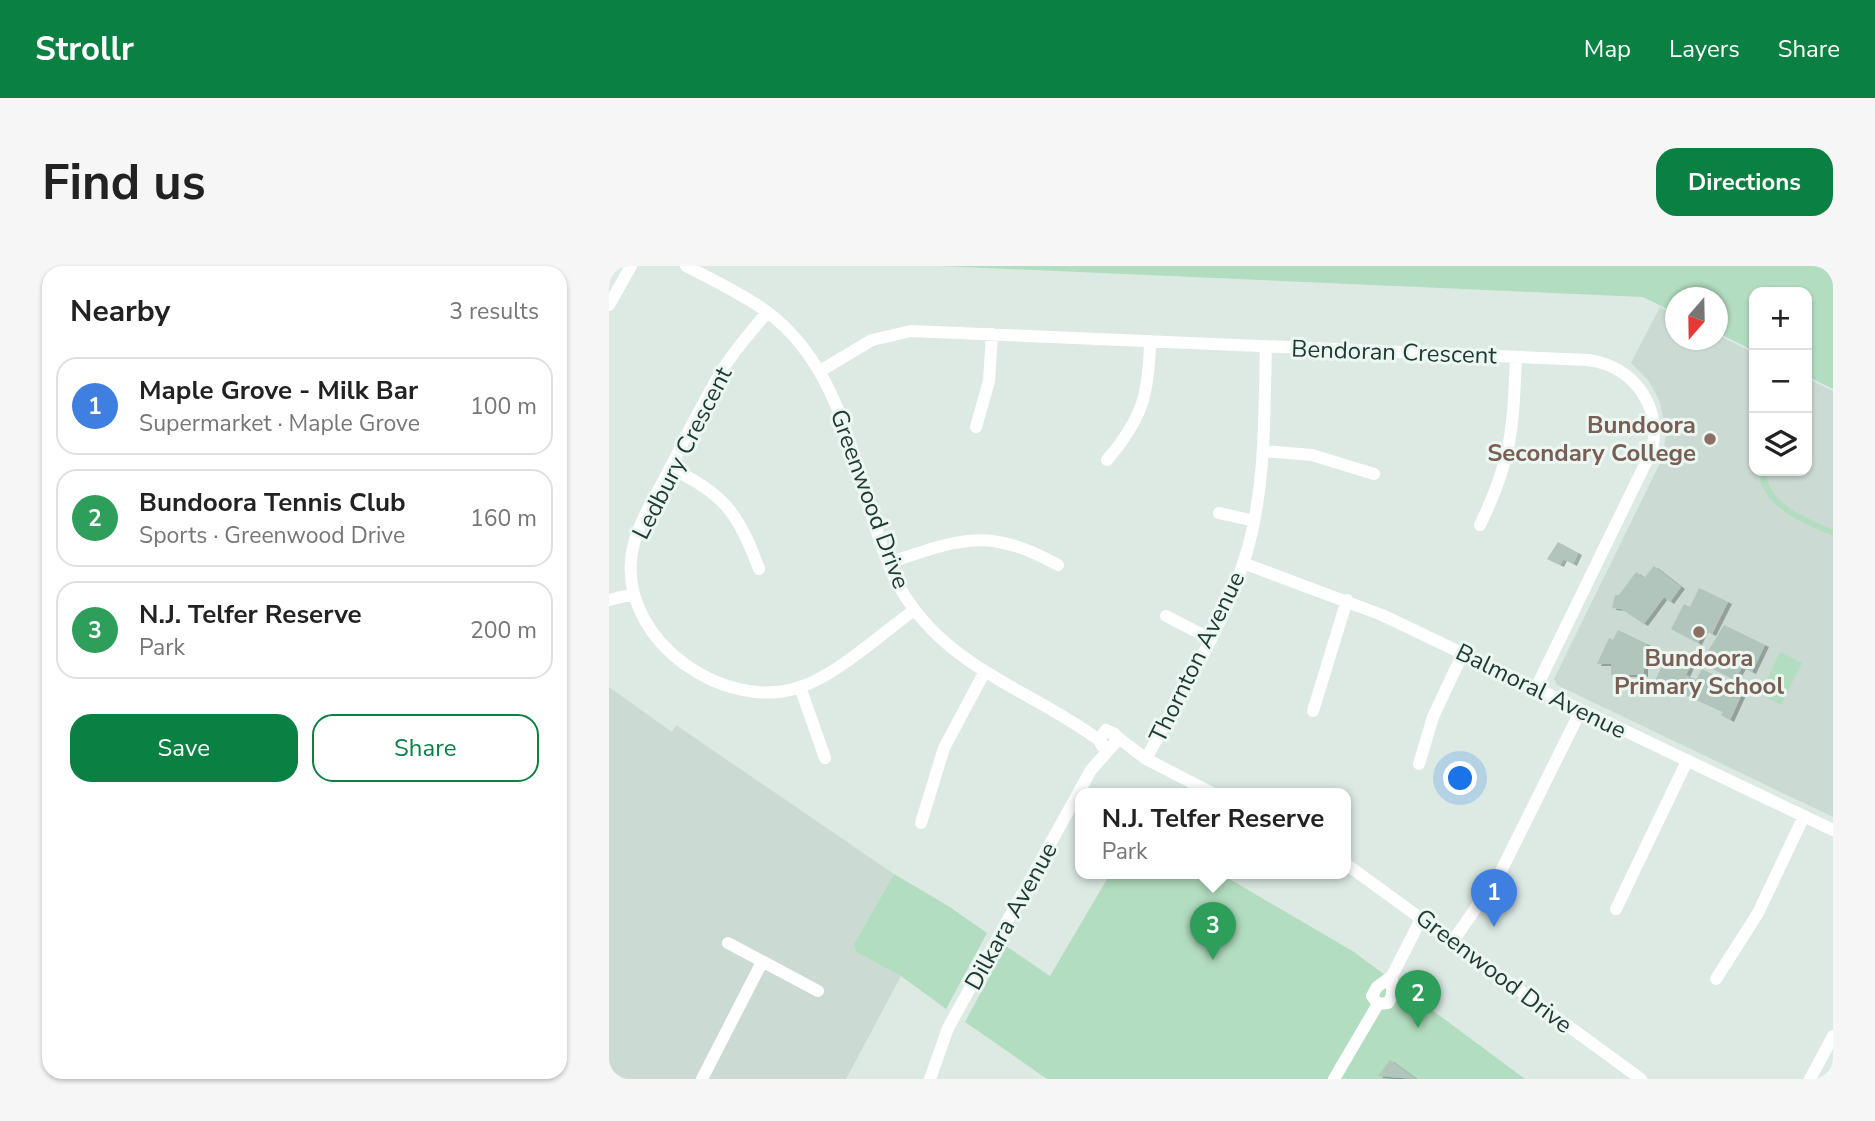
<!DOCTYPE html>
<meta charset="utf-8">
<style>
:root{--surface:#fff;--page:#f6f6f6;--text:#222;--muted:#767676;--line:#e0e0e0;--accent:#0b8043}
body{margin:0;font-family:"Nunito Sans",sans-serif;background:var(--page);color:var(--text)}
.controls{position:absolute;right:21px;top:21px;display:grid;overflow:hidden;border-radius:14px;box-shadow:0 2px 5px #0004}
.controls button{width:63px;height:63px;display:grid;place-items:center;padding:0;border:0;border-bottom:2px solid var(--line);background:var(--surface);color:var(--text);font:35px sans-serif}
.compass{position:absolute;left:1056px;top:21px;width:63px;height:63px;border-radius:50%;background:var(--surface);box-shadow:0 2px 5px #0004;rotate:200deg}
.you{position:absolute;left:852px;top:513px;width:24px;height:24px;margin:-18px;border:5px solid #fff;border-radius:50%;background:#1a73e8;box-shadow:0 0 0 10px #1a73e833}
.badge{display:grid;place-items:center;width:46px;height:46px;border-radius:50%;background:var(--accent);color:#fff;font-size:23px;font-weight:700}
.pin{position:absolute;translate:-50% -58px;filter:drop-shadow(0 2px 4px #0008)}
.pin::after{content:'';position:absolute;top:37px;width:24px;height:21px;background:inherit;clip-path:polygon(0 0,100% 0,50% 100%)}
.popup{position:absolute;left:466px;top:522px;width:276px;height:91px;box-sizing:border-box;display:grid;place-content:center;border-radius:14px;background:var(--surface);filter:drop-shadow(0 2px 5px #0005);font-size:23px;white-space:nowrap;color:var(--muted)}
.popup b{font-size:26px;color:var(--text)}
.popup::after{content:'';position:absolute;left:50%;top:100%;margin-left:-14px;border:14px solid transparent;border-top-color:var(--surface)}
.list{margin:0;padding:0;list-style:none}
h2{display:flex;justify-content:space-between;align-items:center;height:91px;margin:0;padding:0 28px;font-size:30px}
h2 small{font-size:23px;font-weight:400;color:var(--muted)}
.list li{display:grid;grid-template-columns:46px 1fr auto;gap:21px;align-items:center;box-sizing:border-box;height:98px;margin:0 14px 14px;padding:0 14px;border:2px solid var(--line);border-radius:21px}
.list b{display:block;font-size:26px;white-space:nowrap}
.list p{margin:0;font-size:23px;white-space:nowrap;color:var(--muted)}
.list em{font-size:23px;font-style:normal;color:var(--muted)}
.actions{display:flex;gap:14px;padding:21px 28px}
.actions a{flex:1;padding:16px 0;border:2px solid var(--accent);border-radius:21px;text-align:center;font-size:24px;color:var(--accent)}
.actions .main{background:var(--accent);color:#fff}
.icon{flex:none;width:38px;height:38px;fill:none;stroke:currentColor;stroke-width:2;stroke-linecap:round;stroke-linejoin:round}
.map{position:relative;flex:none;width:1224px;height:813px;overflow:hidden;border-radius:21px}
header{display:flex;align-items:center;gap:42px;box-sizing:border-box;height:98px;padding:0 35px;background:var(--accent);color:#fff}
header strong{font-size:33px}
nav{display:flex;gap:38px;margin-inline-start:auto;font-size:24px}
.intro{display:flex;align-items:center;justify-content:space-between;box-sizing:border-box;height:168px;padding:0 42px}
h1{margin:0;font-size:49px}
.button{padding:18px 32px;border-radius:21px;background:var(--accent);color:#fff;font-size:24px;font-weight:700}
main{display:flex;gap:42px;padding:0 42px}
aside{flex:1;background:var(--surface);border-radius:21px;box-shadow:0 2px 5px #0004}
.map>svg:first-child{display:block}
</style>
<header>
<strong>Strollr</strong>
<nav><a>Map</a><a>Layers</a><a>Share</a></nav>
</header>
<div class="intro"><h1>Find us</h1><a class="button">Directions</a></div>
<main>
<aside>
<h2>Nearby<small>3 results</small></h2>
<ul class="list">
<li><span class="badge" style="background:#3f7fe0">1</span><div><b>Maple Grove - Milk Bar</b><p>Supermarket · Maple Grove</p></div><em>100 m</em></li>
<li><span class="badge" style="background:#2e9e5b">2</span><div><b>Bundoora Tennis Club</b><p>Sports · Greenwood Drive</p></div><em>160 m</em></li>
<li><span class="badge" style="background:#2e9e5b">3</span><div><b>N.J. Telfer Reserve</b><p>Park</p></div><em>200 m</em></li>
</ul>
<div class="actions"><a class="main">Save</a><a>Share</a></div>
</aside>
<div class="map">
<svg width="1224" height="813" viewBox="0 0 1224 813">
<defs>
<filter id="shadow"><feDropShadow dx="4" dy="2" stdDeviation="0" flood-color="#0004"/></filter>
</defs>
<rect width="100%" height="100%" fill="#ddeae4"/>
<path fill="#cbdad3" d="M1051,41L1066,49V74H1108L1109,69L1145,87V205H1198V112L1224,125V551L948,419L945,413L1053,193L1057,168L1051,136L1040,115L1022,97Z
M0,421L63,466L67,459L285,608L245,678L247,686L292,710L237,813H0Z"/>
<path fill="#b3ddc0" d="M332,0H1224V123L1198,110V26H1145V85L1109,67L1108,32H1066V47L1034,31Z
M1149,205H1156C1161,240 1195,250 1224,264V270C1192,255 1156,245 1149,205Z
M1171,386L1193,397L1172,439L1151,428Z
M285,608L341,641L378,667L337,743L292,710L247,686L245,678Z
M501,608H612L745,686L916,813H438L356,756L397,680L441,710Z"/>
<path fill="#b2c5bd" filter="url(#shadow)" d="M949,276L969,287L964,298L954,293L951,299L938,293Z
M1045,300L1072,321L1061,336L1055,331L1035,358L1012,343L1003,342L1006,329H1010L1027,306L1035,312Z
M1090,322L1119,336L1103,368L1095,364L1089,377L1062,363L1075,338L1081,341Z
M1115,359L1156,379L1143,406L1133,401L1126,414L1098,400L1104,388L1099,385Z
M1009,364L1038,378L1036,383L1051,388L1050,396L1035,399V409H1002V398H988L1000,372L1004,374Z
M1059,387L1082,398L1077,409L1087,414L1093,403L1125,420L1127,417L1136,421L1121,454L1112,449L1114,446L1046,415Z
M781,794L807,813L769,810Z"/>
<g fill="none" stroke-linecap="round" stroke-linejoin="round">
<path stroke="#fff" stroke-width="12" d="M77,0C104,14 132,27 157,45C241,107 245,218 283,307C328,400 413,418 490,474
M0,39L22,0
M158,46C144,64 128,81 116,100C93,136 75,175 56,212C42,238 24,265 22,295C15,376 116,447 191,421C226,410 274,367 305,344
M211,105L263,74L302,65L979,94C1024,100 1053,139 1043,184L927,422
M367,161L380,115L383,68
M654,185L703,189L765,208
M498,194C533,153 540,129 541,75
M61,202C115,227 130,248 150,303
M610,247L645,255
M871,259C903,193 904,163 907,91
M279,297C352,273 378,260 449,299
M634,297L773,349L1224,564
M0,334L25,328
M557,350L600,372
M191,421L216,492
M704,445L738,334
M507,470L537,493L605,528
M537,493C573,425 618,356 639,282C657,216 655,147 657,80
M810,498L824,451L854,387
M312,557L335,482L375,407
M737,598L1032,813
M1007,643L1078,495
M844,675L891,607L972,444
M119,677L209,725
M1107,713L1149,647L1195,550
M769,738L779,737L783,730V710L813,651
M769,738L763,730L768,721L783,710
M93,813L153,696
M321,813L339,762L482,504L506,477V468L497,464L490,474L493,480L500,481
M725,813L769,738
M1201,813L1224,770"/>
</g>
<g fill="#8d6e63" stroke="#edf7f2" stroke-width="2.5">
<circle cx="1101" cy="173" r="7"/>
<circle cx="1090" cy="366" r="7"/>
</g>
<g text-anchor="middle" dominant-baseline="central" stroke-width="6" stroke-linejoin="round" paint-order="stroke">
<g font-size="24" fill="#1e3a33" stroke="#edf7f2">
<text transform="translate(785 86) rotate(2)">Bendoran Crescent</text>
<text transform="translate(73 187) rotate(-63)">Ledbury Crescent</text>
<text transform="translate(261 233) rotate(70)">Greenwood Drive</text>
<text transform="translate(588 391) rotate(-64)">Thornton Avenue</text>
<text transform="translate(932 425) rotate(26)">Balmoral Avenue</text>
<text transform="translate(402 650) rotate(-61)">Dilkara Avenue</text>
<text transform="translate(885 705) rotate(37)">Greenwood Drive</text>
</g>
<g font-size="24" font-weight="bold" fill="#785e54" stroke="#edf7f2" text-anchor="end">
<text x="1087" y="159">Bundoora<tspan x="1087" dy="28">Secondary College</tspan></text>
<text x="1090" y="392" text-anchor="middle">Bundoora<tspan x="1090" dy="28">Primary School</tspan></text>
</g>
</g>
</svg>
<div class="controls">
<button>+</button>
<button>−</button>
<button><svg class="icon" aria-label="layers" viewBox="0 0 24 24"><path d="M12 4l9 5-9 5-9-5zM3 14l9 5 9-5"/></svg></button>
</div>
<svg class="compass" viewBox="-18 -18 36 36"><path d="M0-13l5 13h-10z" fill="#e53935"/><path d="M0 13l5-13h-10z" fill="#767676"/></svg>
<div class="you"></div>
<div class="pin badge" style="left:885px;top:661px;background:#3f7fe0">1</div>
<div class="pin badge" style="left:809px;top:762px;background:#2e9e5b">2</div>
<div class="pin badge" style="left:604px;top:694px;background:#2e9e5b">3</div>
<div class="popup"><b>N.J. Telfer Reserve</b>Park</div>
</div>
</main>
